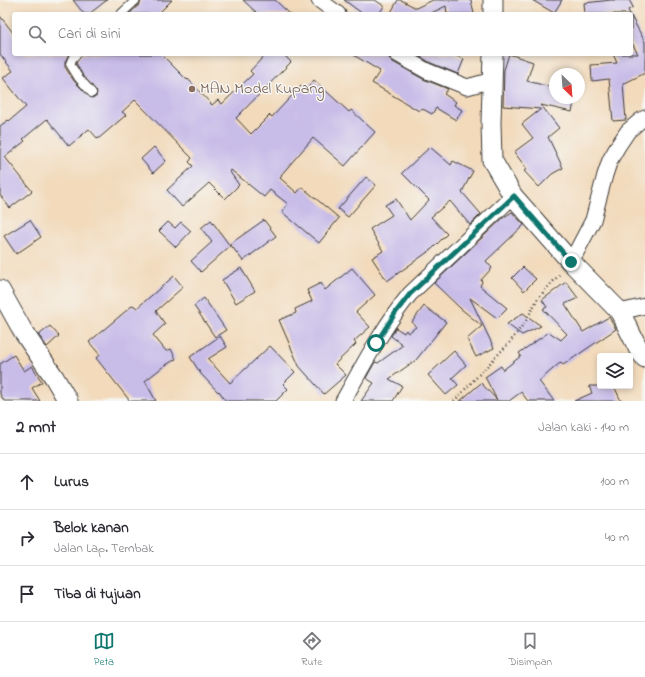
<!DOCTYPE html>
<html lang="id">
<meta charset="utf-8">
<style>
:root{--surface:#fff;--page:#f7f7f7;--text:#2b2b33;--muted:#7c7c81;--line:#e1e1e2;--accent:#0f766e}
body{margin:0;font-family:"Indie Flower",sans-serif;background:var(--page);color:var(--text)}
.controls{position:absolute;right:12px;bottom:12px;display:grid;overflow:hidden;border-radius:4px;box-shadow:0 2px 6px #0003}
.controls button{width:36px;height:36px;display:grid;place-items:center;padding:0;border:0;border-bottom:1px solid var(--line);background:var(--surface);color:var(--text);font:20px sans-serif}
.compass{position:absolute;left:549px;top:68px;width:36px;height:36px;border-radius:50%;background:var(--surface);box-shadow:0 2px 6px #0003;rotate:155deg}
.stop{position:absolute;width:12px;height:12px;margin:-9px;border:3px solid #0f766e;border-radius:50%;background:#fff}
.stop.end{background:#0f766e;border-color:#fff;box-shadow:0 1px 4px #0008}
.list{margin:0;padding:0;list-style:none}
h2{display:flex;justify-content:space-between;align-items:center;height:52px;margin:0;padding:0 16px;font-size:17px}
h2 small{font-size:13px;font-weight:400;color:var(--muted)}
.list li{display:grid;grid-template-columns:26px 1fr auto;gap:12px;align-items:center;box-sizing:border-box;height:56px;padding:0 16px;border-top:1px solid var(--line)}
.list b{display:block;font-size:15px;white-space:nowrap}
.list p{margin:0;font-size:13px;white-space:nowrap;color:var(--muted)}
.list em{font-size:13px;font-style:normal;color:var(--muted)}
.icon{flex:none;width:22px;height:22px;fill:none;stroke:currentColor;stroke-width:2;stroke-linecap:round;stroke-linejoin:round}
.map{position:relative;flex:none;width:645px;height:401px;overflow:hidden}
.search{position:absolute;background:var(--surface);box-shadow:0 2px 6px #0003;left:12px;right:12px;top:12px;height:44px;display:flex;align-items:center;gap:10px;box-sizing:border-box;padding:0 14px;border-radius:4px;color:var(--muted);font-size:15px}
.sheet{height:220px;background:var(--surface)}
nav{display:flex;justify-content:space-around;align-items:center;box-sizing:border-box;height:56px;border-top:1px solid var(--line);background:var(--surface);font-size:11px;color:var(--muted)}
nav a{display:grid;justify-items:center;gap:2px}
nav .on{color:var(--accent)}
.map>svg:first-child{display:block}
</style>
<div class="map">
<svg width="645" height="401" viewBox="0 0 645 401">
<rect width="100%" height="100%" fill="#f6f6f2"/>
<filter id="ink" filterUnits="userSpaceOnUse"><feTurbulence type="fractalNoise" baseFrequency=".025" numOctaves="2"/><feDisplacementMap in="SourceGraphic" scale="8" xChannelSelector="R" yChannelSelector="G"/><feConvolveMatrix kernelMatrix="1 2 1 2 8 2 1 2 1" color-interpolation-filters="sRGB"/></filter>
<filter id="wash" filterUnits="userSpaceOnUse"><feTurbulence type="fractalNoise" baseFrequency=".012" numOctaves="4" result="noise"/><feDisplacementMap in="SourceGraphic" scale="16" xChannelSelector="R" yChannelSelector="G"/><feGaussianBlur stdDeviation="0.9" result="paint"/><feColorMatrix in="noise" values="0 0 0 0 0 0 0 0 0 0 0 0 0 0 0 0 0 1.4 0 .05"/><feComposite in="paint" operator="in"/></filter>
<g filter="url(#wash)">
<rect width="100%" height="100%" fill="#f2dabb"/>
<g id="blocks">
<path fill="#c8bce8" d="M73,0H107L89,14H84Z
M141,0H172L158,14H129L140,4Z
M243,0H275L290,14H258Z
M344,0H375L384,6L379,14H363Z
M398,0H401L416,8L433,0H471L474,14H447L446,6L429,14H390Z
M532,0H562L554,13Z
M611,0H629L633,7L628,10L630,14H585L584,3Z
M0,16L14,34V54H69L65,62V67L74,81L91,98L96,97L97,92L82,74L76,63L82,54H161L187,80L188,79L212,105L218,100L222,104L253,74L250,71L266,54H283L291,62L236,118L251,134L270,115L272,117L301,86L306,90L314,80L349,112L351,110L375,132L345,166L313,138L281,175L282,176L280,178L297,193L302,187L339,218L319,243L282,212L288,204L270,190L264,197L231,170L230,172L239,185L225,199L209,183L182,207L167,190L193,166L189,162L192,158L135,100L122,112L126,115L98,139L89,129L69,146L47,119L23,139L25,141L5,157L32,191L10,208L0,195V126L8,120L9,121L26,107L3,78L13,71L0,54Z
M631,16L645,42V73L623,84L626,120L613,121L609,79L592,81L591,65L617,63L613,54H638L631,41Z
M352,54H388L389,58L393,62L423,79L448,89L444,94L456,102L454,105L462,110L456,120L436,108L432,114L421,108L419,111L372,83L380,71Z
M420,54H452L464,59L458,74L431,63L419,56Z
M509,54L533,62L527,81L555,88V98H575L572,112L541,105L559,128L548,137L563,168L552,174L539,187L524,171L527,169L514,152L533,138L522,124L541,109L503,106L504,70Z
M154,147L166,161L153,173L141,159Z
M430,147L451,165L453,161L473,171L462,192L481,214L470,225L450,201L431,217L447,234L432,249L387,281L372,258L383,251L370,229L392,215L385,205L396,199L410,220L429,200L402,173Z
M366,177L376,185L348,217L338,209Z
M512,212L524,225L486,261L492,268L481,280L482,282L480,286L507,308L497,318L470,298L494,348L476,357L467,339L482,326L460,308L434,283L504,217Z
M30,220L41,237L16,254L4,236Z
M211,220L230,246L201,272L191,261L212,242L201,228Z
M264,220L276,236L243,261L230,244Z
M168,222L175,228L181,222L191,231L176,247L159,231Z
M523,267L536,279L524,291L512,278Z
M241,268L255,291L236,303L222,280Z
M352,268L375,295L356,312L370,327L354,341L356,344L335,364L346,375L324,394L299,366L279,320L296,313L295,309L312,301L307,290L321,283L325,290Z
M174,276L183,287L156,311L165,324L153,335L166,351L171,349L176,359L164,366L145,381L156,401H130L96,358L100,355L89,342L133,305L137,308Z
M566,282L578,298L565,304L583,332L609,317L616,329L563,365L561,362L539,381L554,401H528L521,392L509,401H460L481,383L497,400L485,377L501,366L503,370L521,356L519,353L549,332L561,340L567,334L543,309L547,307L542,300Z
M204,298L226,330L215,337L194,306Z
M424,306L446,322L416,360L389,379L402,386L393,401H361L374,383L366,378L375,362L378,363L403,345L391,336L396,328L404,333L406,330L408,333L416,327L412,322Z
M523,313L541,326L522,335L507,324Z
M50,326L59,336L47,347L39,335Z
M220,336L227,347L208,359L230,383L270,346L295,372L283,384L288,389L276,401H226L219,391L218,392L201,374L190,357Z
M454,351L466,365L452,378L458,385L446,395L428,375Z
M14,355L24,371L32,366L42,382L32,388L40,401H4L0,394V364Z
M589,386H614L621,401H574L592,393Z"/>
</g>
</g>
<g filter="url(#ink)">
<use href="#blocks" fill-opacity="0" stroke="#3c3834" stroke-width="1"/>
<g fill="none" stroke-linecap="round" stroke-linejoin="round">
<defs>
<path id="service" d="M121,14L136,0
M77,54L72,59L70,64L78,77L92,93"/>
<path id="minor" d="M319,0L338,14
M397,54L427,71L467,87L493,80
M571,262L593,220L605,175L610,160L618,146L628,131L641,120L645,118
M620,312L645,306
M343,401C364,364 383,327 410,294L513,196"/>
<path id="tertiary" d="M493,0V14
M493,54L491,123L492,160L513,196L571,262L620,312L639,350L645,358
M0,290L24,333L54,377L68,401"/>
</defs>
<use href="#service" stroke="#3c3834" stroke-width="10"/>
<use href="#minor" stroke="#3c3834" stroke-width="17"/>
<use href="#tertiary" stroke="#3c3834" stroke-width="21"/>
<path stroke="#3c3834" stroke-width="2.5" stroke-dasharray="1 3" stroke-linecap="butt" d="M454,401L510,342L526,321L538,298L561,273"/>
<use href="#service" stroke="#fff" stroke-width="8"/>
<use href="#minor" stroke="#fff" stroke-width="15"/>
<use href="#tertiary" stroke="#fff" stroke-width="19"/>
</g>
</g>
<g fill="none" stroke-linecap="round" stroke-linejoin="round" filter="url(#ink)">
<path stroke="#0f766e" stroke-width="5" d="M376,343L396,312L410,294L514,196L571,262"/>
</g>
<circle fill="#8d6e63" stroke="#f6f6f2" stroke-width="1.5" cx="192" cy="89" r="4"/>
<g text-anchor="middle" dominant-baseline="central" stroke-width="3" stroke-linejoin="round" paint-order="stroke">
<g font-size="16" fill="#785e54" stroke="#f6f6f2" text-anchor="start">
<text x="200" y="89">MAN Model Kupang</text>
</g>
</g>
</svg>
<div class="controls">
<button><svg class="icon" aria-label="layers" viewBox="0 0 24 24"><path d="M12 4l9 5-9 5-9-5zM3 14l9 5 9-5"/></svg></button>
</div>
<svg class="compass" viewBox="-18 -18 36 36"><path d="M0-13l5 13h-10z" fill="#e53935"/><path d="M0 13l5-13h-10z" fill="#7c7c81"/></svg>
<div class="stop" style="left:376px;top:343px"></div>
<div class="stop end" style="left:571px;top:262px"></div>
<div class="search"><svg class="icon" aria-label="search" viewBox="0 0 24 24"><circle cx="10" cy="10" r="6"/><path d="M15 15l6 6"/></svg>Cari di sini</div>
</div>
<section class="sheet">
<h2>2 mnt<small>Jalan kaki · 140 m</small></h2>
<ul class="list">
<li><svg class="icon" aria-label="ahead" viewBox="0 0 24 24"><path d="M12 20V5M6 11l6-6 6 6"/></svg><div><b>Lurus</b></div><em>100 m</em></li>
<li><svg class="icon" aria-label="right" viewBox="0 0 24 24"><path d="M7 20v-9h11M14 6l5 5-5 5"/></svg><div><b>Belok kanan</b><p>Jalan Lap. Tembak</p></div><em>40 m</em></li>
<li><svg class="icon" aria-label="arrive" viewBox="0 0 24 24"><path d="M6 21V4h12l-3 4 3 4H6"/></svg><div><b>Tiba di tujuan</b></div></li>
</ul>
</section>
<nav>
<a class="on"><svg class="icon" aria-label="map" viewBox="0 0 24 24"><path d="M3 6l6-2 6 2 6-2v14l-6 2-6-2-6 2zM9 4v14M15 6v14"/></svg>Peta</a>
<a><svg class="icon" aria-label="directions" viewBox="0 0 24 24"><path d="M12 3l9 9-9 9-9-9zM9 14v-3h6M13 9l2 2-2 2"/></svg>Rute</a>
<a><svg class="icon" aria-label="saved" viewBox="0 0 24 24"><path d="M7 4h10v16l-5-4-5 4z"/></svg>Disimpan</a>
</nav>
